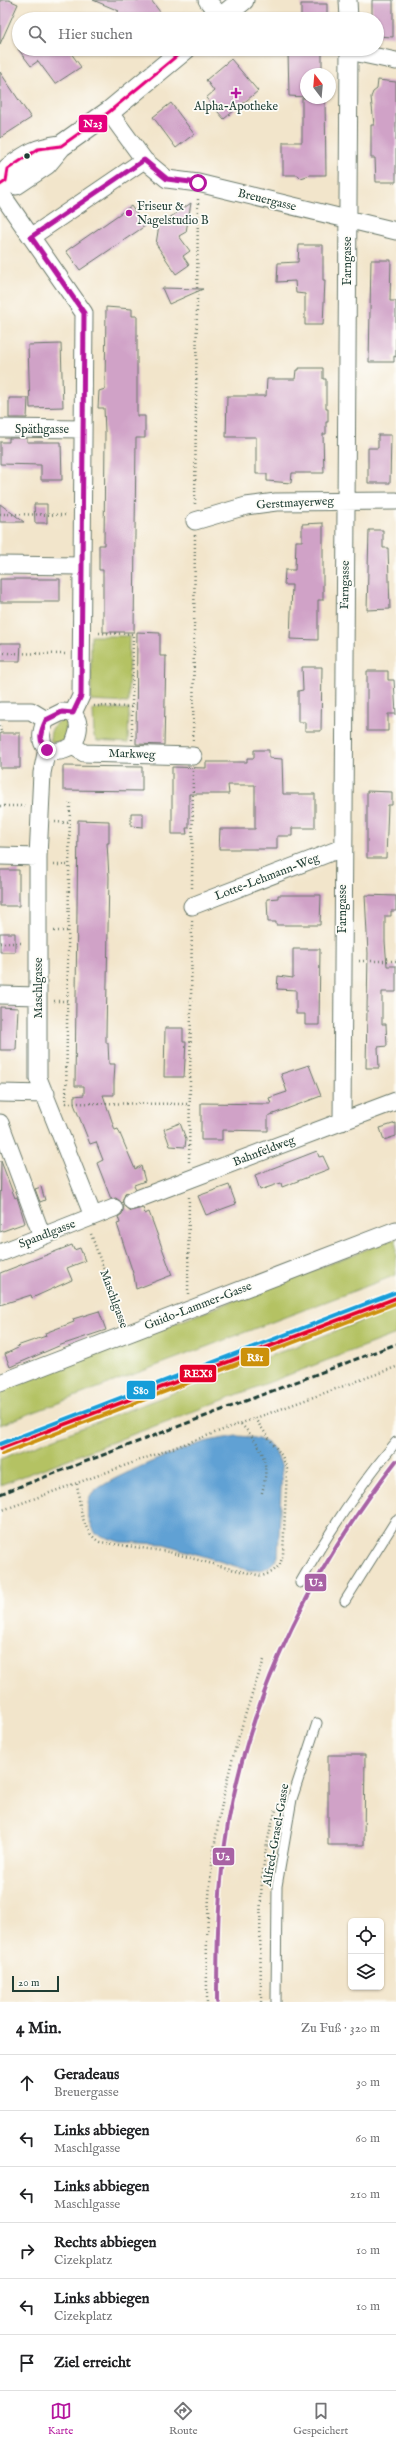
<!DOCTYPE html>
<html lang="de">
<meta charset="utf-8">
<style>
:root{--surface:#fff;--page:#f6f6f6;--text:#202124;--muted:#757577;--line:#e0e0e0;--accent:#b5179e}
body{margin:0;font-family:"IM FELL English",serif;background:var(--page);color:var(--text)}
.controls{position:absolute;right:12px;bottom:12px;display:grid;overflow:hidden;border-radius:6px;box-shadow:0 1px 3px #0004}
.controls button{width:36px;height:36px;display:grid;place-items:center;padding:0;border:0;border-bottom:1px solid var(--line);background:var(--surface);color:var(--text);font:20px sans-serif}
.compass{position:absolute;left:300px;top:68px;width:36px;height:36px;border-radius:50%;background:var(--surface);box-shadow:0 1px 3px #0004;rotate:344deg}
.scale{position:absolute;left:12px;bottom:10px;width:47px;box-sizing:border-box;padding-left:4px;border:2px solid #1f3d34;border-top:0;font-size:11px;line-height:14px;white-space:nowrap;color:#1f3d34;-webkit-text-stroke:3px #fdfcf7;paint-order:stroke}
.stop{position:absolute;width:12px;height:12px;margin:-9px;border:3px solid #b5179e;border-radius:50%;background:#fff}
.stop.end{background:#b5179e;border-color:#fff;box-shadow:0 1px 4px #0008}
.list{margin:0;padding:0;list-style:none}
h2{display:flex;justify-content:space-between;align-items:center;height:52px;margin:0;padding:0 16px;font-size:17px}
h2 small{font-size:13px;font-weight:400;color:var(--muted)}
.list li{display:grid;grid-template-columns:26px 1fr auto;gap:12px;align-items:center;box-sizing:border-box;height:56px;padding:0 16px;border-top:1px solid var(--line)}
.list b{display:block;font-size:15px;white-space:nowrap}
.list p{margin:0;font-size:13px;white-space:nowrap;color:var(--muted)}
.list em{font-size:13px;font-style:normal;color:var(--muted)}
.icon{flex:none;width:22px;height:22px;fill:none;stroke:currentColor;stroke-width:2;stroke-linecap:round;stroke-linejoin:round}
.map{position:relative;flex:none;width:396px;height:2002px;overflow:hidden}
.search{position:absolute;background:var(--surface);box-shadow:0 1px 3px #0004;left:12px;right:12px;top:12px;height:44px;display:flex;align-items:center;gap:10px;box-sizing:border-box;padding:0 14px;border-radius:22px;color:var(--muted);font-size:15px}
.sheet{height:388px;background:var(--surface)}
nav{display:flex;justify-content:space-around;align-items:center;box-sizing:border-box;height:56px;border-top:1px solid var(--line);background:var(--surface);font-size:11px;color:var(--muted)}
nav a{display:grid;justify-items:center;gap:2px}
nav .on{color:var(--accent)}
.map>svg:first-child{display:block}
</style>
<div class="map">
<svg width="396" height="2002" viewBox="0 0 396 2002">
<rect width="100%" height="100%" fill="#fdfcf7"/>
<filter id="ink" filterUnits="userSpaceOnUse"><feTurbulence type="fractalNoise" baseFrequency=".025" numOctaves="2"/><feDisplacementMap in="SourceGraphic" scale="8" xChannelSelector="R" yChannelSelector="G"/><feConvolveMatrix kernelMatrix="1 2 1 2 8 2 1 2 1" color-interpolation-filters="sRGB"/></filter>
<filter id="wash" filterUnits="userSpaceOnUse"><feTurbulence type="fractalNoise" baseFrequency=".012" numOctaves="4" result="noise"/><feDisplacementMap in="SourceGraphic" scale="16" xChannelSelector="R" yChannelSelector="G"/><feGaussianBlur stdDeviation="0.9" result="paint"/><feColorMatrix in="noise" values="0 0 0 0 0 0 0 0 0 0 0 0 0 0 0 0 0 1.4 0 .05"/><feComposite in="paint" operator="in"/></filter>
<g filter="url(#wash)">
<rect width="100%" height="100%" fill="#f2e5cb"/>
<path fill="#b4c264" stroke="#6a804c" d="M91,636H129L128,703L91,701Z
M93,709H129L128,743L97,741L94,736Z
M62,720L72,721L70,735L64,741L53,743L50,740C50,730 53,725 62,720Z
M396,1238V1275L0,1425V1391Z
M396,1308V1334L0,1485V1459Z"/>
<path fill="#60a1d4" stroke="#406f84" d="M236,1436C261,1437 273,1441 282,1467L278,1557C269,1569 262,1571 248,1570L164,1544L120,1542L96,1534C89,1522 83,1507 92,1494C102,1480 190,1445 209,1441C217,1439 227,1438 236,1436Z"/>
<g id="blocks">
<path fill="#d0a2c7" d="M0,0H9L18,4L0,44Z
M93,0H151L160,12L150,19H109L119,11Z
M372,0H393V37L377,36V19H372Z
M301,4H327V19H301Z
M18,49H68L81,67L55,84L38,61L31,66Z
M322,51V74H306V97L289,96L288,52Z
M231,59L258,91L224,119L206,98L214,91L206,80Z
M0,72L31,118L0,138Z
M378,80L396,82V182H376L375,158H371V125H374L371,97L373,92L377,89Z
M302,98H325L326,175H310L301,178L298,175H283V142H302Z
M171,103L194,134L176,148L153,117Z
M191,203L186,232L179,236L190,251L183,256L189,265L176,274L156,244L159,225Z
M131,206L145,226L80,270L66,251Z
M299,245H323V280H325L323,325H305V294L296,293L295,281L277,282L278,263L298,262Z
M371,260H391L390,301H396V357L394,356V362H369Z
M162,288L203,289L169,304Z
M106,307L132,309V316H137V416H145V438H136L134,632H103V570H99V545H104L105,432L104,408H98L99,391L105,389Z
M61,344L63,407L30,408L28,345Z
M299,368H323V379H326V409H328V422H326V434H323L324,473H292L291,483L267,481V474H256V437H226L227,396H266L267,379H295L296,370H299Z
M9,398H28L27,418H9Z
M378,435H391L390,483H368V448H378Z
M9,438H27V442H61L62,480H41V465L0,464V442H9Z
M0,504L24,522H0Z
M34,504H47V523H35Z
M323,523V600H318V640L290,639L292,585H284L285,570H295L296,541H302V524Z
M369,530H383V548H388L390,609L367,610Z
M0,579H60V602H0Z
M137,632L160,633V656H166L164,745L136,744Z
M0,643H21L20,661H0Z
M302,667H322L321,731H305V722H298V691L303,690Z
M367,671H388V680H394L396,714H388V731H367Z
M0,733H20V768H0Z
M254,750H269V758L282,759L283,794H315V828H292V836H277V849H219L220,829H255V785H228L229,794H189V828H186L187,834H172V767L206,768V762H247V758H254Z
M63,766L142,767V791L63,790Z
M367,791L392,792V805H388L386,858H367Z
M131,813H143V827L131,826Z
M78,820L109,821V843H107L109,877L106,1034V1043H108L109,1064H115L114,1081V1095H103L115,1130L118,1129L135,1169L141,1166L145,1181L134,1185L136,1189L125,1194L122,1203L116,1198L111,1199L97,1163L103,1160L96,1142L90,1144L74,1104V1096L84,1095V1086H75Z
M0,870H19V906H0Z
M278,895H321L320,925H276V922H268L267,899L278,898Z
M365,895L396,896V911H391V916H385V942L387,966H396V992H382V1024H386L387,1046L378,1047L379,1068H366L368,953Z
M0,933H15V952H0Z
M293,949H320L319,1025H305V1014H296V990L277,989L278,976L293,978Z
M0,1007L18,1008L16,1050H0Z
M165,1028H183V1042H186L184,1077H164Z
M309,1065L321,1096L268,1116V1131L222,1130V1140H201V1103L271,1104L269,1098L287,1092L281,1074Z
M180,1123L186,1139L185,1147L170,1146L164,1129Z
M396,1123V1136L384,1140L380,1128Z
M317,1151L319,1157L323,1156L329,1169L282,1187L281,1183L260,1190L255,1175Z
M1,1161L15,1198L17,1197L25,1223L0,1232Z
M229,1185L236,1204L206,1215L198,1196Z
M41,1187L45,1200L40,1202L35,1189Z
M124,1206L130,1211L143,1208L145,1214L149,1212L172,1275L136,1289L134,1276L117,1224L120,1223L118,1217L122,1214Z
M72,1245L74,1250L80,1248L85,1261L67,1268L72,1280L32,1298L31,1295L0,1305V1273Z
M99,1311L106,1330L61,1345L10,1367L5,1354L18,1348L17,1346L46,1336L45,1333L74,1322L73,1319Z
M328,1755H365L364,1845H328Z"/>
</g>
</g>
<g filter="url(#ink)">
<use href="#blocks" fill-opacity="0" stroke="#697869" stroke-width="1"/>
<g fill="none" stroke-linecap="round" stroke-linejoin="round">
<defs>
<path id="service" d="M300,1583C328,1533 359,1486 396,1442
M345,1601L396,1520
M276,2002L277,1886L292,1799L317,1723"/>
<path id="minor" d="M207,0L222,18
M348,0L349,19
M349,51L396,61
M109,112L144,160L167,179L198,183L396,231
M0,192L84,313L81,696L73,713
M31,237L144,160
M0,428L83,429
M195,521L246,506L276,502L396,501
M0,565L81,566
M0,711H31L46,720
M62,712L73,713C82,725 78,733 73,746C48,760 34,745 46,720Z
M73,746L84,753L193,756
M47,749L42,773L38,857V1078L93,1216
M0,856L38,857
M192,906L342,848
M0,995L38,996
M0,1093L46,1094
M342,1122L349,49
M0,1123L42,1236
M132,1201L396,1101
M0,1253L114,1208
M0,1383L396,1230"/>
<path id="tertiary" d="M220,19L243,0
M6,181L8,169C29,154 34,150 61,146
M0,185L6,181L16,184L46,164L61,146L109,112L185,49"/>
</defs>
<use href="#service" stroke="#697869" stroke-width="11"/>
<use href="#minor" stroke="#697869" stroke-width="19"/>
<use href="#tertiary" stroke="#697869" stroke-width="23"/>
<path stroke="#697869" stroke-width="2.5" stroke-dasharray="1 3" stroke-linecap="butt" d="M195,504L198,199
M0,514L67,515
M0,653L65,654
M94,706L132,707L133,634L97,633
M0,726L1,733
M132,740V707
M193,740L195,535
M0,806H25
M55,822L70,823
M54,865H69
M192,888L193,771
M54,931H68
M0,943H23
M359,961H396
M54,1001H68
M66,1103L189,1104
M66,1104L70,801
M189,1162L192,921
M91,1234L122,1320
M188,1294L189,1195
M241,1424C264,1448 271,1463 261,1496
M77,1484C80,1504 81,1532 100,1542L169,1552L231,1569L262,1576L272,1572L280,1565L283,1554L287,1469L282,1456L255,1419
M0,1511L396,1367
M207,2002C207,1974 206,1945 208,1917C211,1828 234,1742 264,1660
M261,2002C261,1938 255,1872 276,1810"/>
<use href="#service" stroke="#fff" stroke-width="9"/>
<use href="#minor" stroke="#fff" stroke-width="17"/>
<use href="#tertiary" stroke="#fff" stroke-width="21"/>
<path stroke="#1f3d34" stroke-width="3" stroke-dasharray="6 3" stroke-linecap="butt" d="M0,1494L396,1344"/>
<defs>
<path id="bus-1" d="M0,185L6,181L8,169L38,149L61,146L109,112L185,49"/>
</defs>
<use href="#bus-1" stroke="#fdfcf7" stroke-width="6"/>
<use href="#bus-1" stroke="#e5007d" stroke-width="3"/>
<defs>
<path id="rail-1" d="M0,1449L396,1298"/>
<path id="rail-2" d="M2,1454L396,1303"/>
<path id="rail-3" d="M0,1444L394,1293"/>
</defs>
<use href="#rail-1" stroke="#fdfcf7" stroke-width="7"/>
<use href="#rail-2" stroke="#fdfcf7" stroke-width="7"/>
<use href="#rail-3" stroke="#fdfcf7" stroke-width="7"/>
<use href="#rail-1" stroke="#e4002b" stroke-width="4"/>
<use href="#rail-2" stroke="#cc910a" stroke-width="4"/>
<use href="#rail-3" stroke="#159dd9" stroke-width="4"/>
<defs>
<path id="metro-1" d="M217,2002C217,1943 218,1883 228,1824C252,1689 313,1568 396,1461"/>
</defs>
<use href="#metro-1" stroke="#fdfcf7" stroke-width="7"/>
<use href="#metro-1" stroke="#a862a4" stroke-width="4"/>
</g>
</g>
<g fill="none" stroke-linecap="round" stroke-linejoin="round" filter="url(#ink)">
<path stroke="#b5179e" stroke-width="5" d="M47,750C37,740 41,731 46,720L62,712L73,713L81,696L84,313L31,237L144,160L167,179L198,183"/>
</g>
<g fill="#b5179e" stroke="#fdfcf7" stroke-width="1.5">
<path d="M234 87h4v4h4v4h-4v4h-4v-4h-4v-4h4z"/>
<circle cx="129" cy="213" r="4"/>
</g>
<circle fill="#1f3d34" stroke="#fdfcf7" stroke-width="1.5" cx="27" cy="156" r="3.5"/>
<g text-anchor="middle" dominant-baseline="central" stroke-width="3.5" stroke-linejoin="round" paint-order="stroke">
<g font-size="12" fill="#1f3d34" stroke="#fdfcf7">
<text x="236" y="106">Alpha-Apotheke</text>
<text x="137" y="206" text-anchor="start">Friseur &amp;<tspan x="137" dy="14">Nagelstudio B</tspan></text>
</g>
<g font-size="12" fill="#1f3d34" stroke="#fdfcf7">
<text transform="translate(267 200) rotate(14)">Breuergasse</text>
<text transform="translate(347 261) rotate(-90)">Farngasse</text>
<text x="42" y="429">Späthgasse</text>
<text transform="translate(295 503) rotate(-3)">Gerstmayerweg</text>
<text transform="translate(345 585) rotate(-89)">Farngasse</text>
<text transform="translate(132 754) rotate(2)">Markweg</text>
<text transform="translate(267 877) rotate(-21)">Lotte-Lehmann-Weg</text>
<text transform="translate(342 909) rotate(-90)">Farngasse</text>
<text transform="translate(38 988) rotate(-90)">Maschlgasse</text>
<text transform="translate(264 1151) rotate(-21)">Bahnfeldweg</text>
<text transform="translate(47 1234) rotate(-21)">Spandlgasse</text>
<text transform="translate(114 1299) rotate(70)">Maschlgasse</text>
<text transform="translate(198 1306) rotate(-21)">Guido-Lammer-Gasse</text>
<text transform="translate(276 1835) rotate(-80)">Alfred-Grasel-Gasse</text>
</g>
</g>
<g stroke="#fdfcf7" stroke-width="1.5">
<rect x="78" y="114" width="30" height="19" rx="4" fill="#e5007d"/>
<rect x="240" y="1347" width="30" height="20" rx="4" fill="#cc910a"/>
<rect x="179" y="1364" width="38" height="19" rx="4" fill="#e4002b"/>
<rect x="126" y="1380" width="30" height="20" rx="4" fill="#159dd9"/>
<rect x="304" y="1573" width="23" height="19" rx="4" fill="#a862a4"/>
<rect x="212" y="1847" width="23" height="19" rx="4" fill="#a862a4"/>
</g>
<g font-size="11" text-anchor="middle" font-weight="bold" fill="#fff">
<text x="93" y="127">N23</text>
<text x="255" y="1361">R81</text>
<text x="198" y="1377">REX8</text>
<text x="141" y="1394">S80</text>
<text x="316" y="1586">U2</text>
<text x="223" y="1860">U2</text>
</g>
</svg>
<div class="controls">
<button><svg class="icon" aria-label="locate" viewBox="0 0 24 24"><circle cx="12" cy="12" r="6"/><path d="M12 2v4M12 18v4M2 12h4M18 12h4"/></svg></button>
<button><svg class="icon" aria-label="layers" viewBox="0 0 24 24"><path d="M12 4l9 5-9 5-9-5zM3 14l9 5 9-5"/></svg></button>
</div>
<svg class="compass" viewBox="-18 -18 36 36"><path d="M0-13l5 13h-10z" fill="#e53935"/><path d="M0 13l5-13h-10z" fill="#757577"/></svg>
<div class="scale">20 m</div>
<div class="stop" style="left:198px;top:183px"></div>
<div class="stop end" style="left:47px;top:750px"></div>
<div class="search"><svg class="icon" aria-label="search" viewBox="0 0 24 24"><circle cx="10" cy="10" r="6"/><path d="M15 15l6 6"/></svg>Hier suchen</div>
</div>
<section class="sheet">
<h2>4 Min.<small>Zu Fuß · 320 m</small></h2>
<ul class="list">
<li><svg class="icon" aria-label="ahead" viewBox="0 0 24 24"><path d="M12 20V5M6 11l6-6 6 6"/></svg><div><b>Geradeaus</b><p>Breuergasse</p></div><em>30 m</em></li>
<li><svg class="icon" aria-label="left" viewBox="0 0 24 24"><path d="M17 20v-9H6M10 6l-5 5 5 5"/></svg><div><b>Links abbiegen</b><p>Maschlgasse</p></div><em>60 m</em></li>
<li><svg class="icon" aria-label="left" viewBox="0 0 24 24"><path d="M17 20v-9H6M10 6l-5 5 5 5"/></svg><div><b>Links abbiegen</b><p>Maschlgasse</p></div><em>210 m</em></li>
<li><svg class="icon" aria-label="right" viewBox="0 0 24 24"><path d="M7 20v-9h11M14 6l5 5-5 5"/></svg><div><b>Rechts abbiegen</b><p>Cizekplatz</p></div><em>10 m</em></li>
<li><svg class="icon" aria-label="left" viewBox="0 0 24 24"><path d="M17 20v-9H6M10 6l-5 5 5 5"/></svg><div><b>Links abbiegen</b><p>Cizekplatz</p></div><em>10 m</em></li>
<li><svg class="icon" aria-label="arrive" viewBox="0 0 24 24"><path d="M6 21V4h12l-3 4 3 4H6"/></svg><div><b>Ziel erreicht</b></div></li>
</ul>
</section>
<nav>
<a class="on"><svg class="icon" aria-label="map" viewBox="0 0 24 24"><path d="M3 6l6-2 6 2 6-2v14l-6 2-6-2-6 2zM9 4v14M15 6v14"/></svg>Karte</a>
<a><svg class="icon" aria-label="directions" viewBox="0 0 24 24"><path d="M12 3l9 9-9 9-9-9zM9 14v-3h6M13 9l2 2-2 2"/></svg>Route</a>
<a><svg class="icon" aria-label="saved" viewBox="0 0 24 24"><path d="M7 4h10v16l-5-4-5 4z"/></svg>Gespeichert</a>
</nav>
